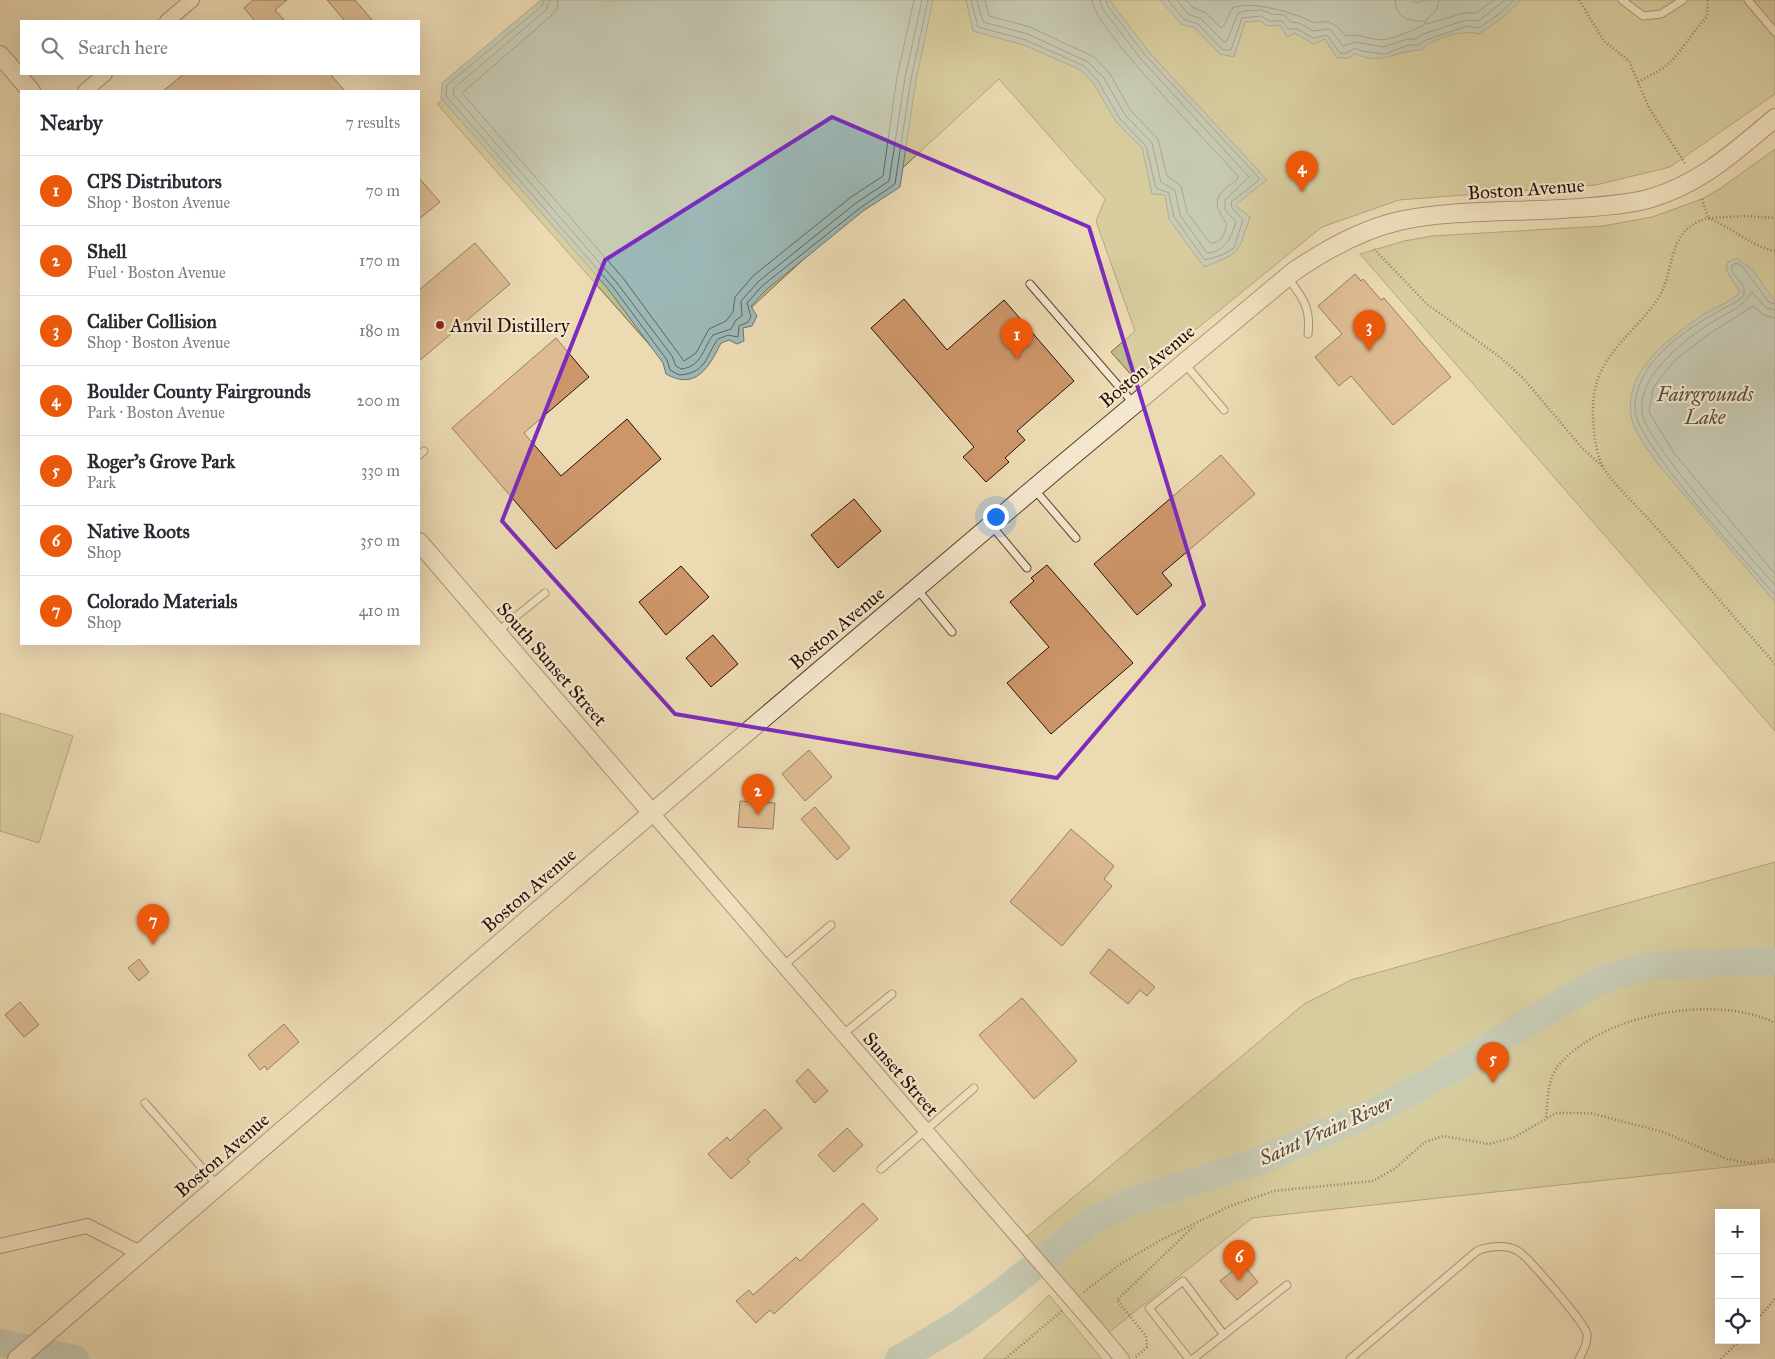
<!DOCTYPE html>
<meta charset="utf-8">
<style>
:root{--surface:#fff;--page:#f7f7f7;--text:#2b2b33;--muted:#7c7c81;--line:#e1e1e2;--accent:#ea580c}
body{margin:0;font-family:"IM FELL Great Primer",serif;background:var(--page);color:var(--text)}
.controls{position:absolute;right:15px;bottom:15px;display:grid;overflow:hidden;border-radius:0px;box-shadow:0 5px 20px #0002}
.controls button{width:45px;height:45px;display:grid;place-items:center;padding:0;border:0;border-bottom:1px solid var(--line);background:var(--surface);color:var(--text);font:25px sans-serif}
.you{position:absolute;left:995px;top:516px;width:18px;height:18px;margin:-12px;border:4px solid #fff;border-radius:50%;background:#1a73e8;box-shadow:0 0 0 8px #1a73e833}
.badge{display:grid;place-items:center;width:32px;height:32px;border-radius:50%;background:var(--accent);color:#fff;font-size:16px;font-weight:700}
.pin{position:absolute;translate:-50% -41px;filter:drop-shadow(0 1px 2px #0008)}
.pin::after{content:'';position:absolute;top:26px;width:18px;height:15px;background:inherit;clip-path:polygon(0 0,100% 0,50% 100%)}
.list{margin:0;padding:0;list-style:none}
h2{display:flex;justify-content:space-between;align-items:center;height:65px;margin:0;padding:0 20px;font-size:21px}
h2 small{font-size:16px;font-weight:400;color:var(--muted)}
.list li{display:grid;grid-template-columns:32px 1fr auto;gap:15px;align-items:center;box-sizing:border-box;height:70px;padding:0 20px;border-top:1px solid var(--line)}
.list b{display:block;font-size:19px;white-space:nowrap}
.list p{margin:0;font-size:16px;white-space:nowrap;color:var(--muted)}
.list em{font-size:16px;font-style:normal;color:var(--muted)}
.icon{flex:none;width:28px;height:28px;fill:none;stroke:currentColor;stroke-width:2;stroke-linecap:round;stroke-linejoin:round}
.map{position:relative;flex:none;width:1775px;height:1359px;overflow:hidden}
.search{position:absolute;background:var(--surface);box-shadow:0 5px 20px #0002;left:20px;top:20px;width:400px;height:55px;display:flex;align-items:center;gap:12px;box-sizing:border-box;padding:0 18px;border-radius:0px;color:var(--muted);font-size:19px}
.panel{position:absolute;background:var(--surface);box-shadow:0 5px 20px #0002;left:20px;top:90px;width:400px;height:555px;border-radius:0px}
.map>svg:first-child{display:block}
</style>
<div class="map">
<svg width="1775" height="1359" viewBox="0 0 1775 1359">
<rect width="100%" height="100%" fill="#ecdab3"/>
<filter id="stains"><feTurbulence type="fractalNoise" baseFrequency=".004" numOctaves="4"/><feColorMatrix values="0 0 0 0 .2 0 0 0 0 .09 0 0 0 0 .02 0 0 0 .5 -.17"/></filter>
<radialGradient id="worn" r=".72"><stop offset=".6" stop-color="#630" stop-opacity="0"/><stop offset="1" stop-color="#630" stop-opacity=".3"/></radialGradient>
<path fill="#bebd88" stroke="#746646" d="M556,0H1775V94L1670,167L1596,185L1399,200L1322,227L1135,379L1111,352L1135,331L1096,221L1105,199L999,79L677,376L437,104Z
M1775,149V731L1360,254L1404,241L1432,236L1603,226L1652,217L1702,199L1721,188Z
M0,713L73,736L39,843L0,831Z
M1775,862V1162L1252,1218L1103,1337L1021,1241L1304,1004L1351,980Z
M1049,1295L1102,1359H983Z"/>
<path fill="#9cb8b6" stroke="#6e746f" d="M541,0H933L916,80L900,187L863,211L766,290L751,306L757,316L752,326L743,328L744,341L737,344L729,340L721,343C709,367 696,391 666,374L663,363L609,290L441,98L442,83Z
M966,0H1109L1149,52L1267,180L1235,205L1250,217C1238,253 1241,253 1204,267L1169,219L1165,195L1152,194L1142,148L1116,122L1094,84L1081,70L1024,45L973,31Z
M1160,0H1413L1415,3L1427,0H1521L1502,18L1479,34C1463,29 1433,38 1421,50C1397,50 1379,67 1355,53L1349,58H1337L1325,39L1313,44L1295,33L1287,37L1280,25L1267,26L1261,21L1245,22L1234,57L1220,54L1195,28L1181,24Z
M1737,258L1753,270L1775,302V602L1659,465C1649,451 1633,432 1631,415C1624,369 1672,336 1704,314C1715,307 1732,302 1740,292L1726,270L1728,262Z"/>
<g fill="none" stroke-linecap="round" stroke-linejoin="round">
<path stroke="#62635d" stroke-width="1" d="M544,0L542,6L447,85L446,96L613,287L667,360L670,370L679,375C707,373 705,357 718,339L728,335L738,337L739,326L748,322L751,317L747,303L762,286L860,208L895,184L911,79L928,0
M550,0L546,10L454,88L453,94L617,283L672,356L676,366L681,369C701,367 703,349 713,335L731,329L736,320L742,316L741,301L759,281L856,203L889,181L905,78L922,0
M558,0L557,8L551,16L462,93L623,278L684,361L696,353L709,329L726,321L733,312L735,297L753,276L851,197L883,176L897,77L914,0
M971,0L978,27L1026,40L1084,66L1098,81L1120,119L1146,146L1156,188L1169,193L1174,217L1205,260L1222,255L1234,248L1243,220L1232,208L1231,202L1258,181L1259,178L1145,55L1107,5L1106,0
M977,0L983,22L1028,34L1088,62L1104,78L1125,115L1152,143L1161,182L1175,190L1180,215L1207,253C1226,252 1231,237 1236,222L1225,210V200L1249,177L1141,59L1102,8L1100,0
M985,0L989,16L1030,27L1094,57L1110,74L1131,111L1158,139L1167,176L1181,186L1187,212L1210,243C1222,244 1224,234 1227,224C1210,201 1216,195 1238,179V176C1213,147 1093,28 1092,0
M1168,0L1184,19L1198,24L1223,50H1231L1242,18L1261,16L1269,21H1282L1288,29H1297L1313,38L1327,35L1340,53H1347L1355,48L1362,51L1385,54L1408,45H1419L1426,40L1467,26L1479,28L1499,14L1514,0
M1177,0L1188,14L1201,19L1224,42L1227,41L1238,13L1244,11L1262,10L1271,14L1284,15L1291,22L1299,23L1313,31L1330,29L1343,46L1355,42L1384,47L1407,39H1416L1423,34L1466,20L1478,21L1505,0
M1187,0L1192,7L1206,13L1221,28C1227,24 1227,14 1233,8C1252,0 1296,13 1314,23C1330,19 1336,24 1346,36C1358,33 1368,39 1381,40C1390,40 1418,29 1425,24L1424,21C1408,22 1396,17 1395,0
M1439,0L1436,11L1426,20L1427,24L1464,13H1476L1494,0
M1775,304L1769,302L1742,266L1737,263L1732,265V272L1744,287V295L1738,301C1697,322 1634,357 1635,410C1636,443 1749,565 1775,595
M1775,310L1766,308L1752,292C1743,307 1729,312 1714,321C1698,331 1682,342 1669,356C1654,371 1640,389 1642,412C1645,442 1750,557 1775,585
M1775,318L1764,315L1753,306L1706,336L1674,361L1653,388L1649,412L1674,453L1775,574"/>
<path stroke="#9cb8b6" stroke-width="28" d="M0,1343L75,1359
M899,1359L961,1322L997,1296L1090,1222L1133,1201L1262,1160L1377,1110L1460,1065L1525,1024L1601,980L1648,966L1775,961"/>
</g>
<path fill="#cd966a" stroke="#290e04" d="M253,0H287L275,10L285,21H255L244,8Z
M327,0H355L373,21H345Z
M184,74H330L345,91H163Z
M419,178L440,202L419,219Z
M475,243L510,284L419,361V290Z
M1355,274L1361,281L1363,279L1381,300L1384,298L1451,377L1393,425L1351,376L1339,386L1315,357L1342,334L1318,306Z
M904,299L947,350L1004,300L1074,381L1017,431L1025,440L1005,458L1009,462L986,482L963,457L974,447L871,328Z
M556,338L589,377L524,433L561,476L627,419L661,459L556,549L452,428Z
M1221,455L1255,494L1162,573L1172,585L1137,615L1094,564Z
M854,499L881,531L838,568L811,535Z
M1047,565L1133,663L1051,734L1007,683L1049,647L1010,602L1034,581L1031,578Z
M681,566L709,597L666,635L639,602Z
M713,635L738,664L711,687L686,658Z
M809,750L832,777L805,801L782,774Z
M740,801L775,803L773,829L738,827Z
M815,807L850,848L837,860L801,819Z
M1071,829L1114,866L1104,879L1112,886L1062,946L1010,902Z
M1109,949L1155,987L1147,996L1140,990L1128,1004L1090,973Z
M139,959L149,972L139,981L128,968Z
M1022,998L1077,1061L1034,1099L979,1035Z
M20,1002L39,1025L24,1037L5,1015Z
M284,1024L299,1042L267,1070L265,1066L260,1070L248,1055Z
M808,1069L828,1091L815,1103L796,1081Z
M765,1109L782,1128L747,1159L750,1162L731,1179L708,1154L727,1137L730,1141Z
M847,1128L863,1145L834,1172L818,1155Z
M863,1203L878,1219L774,1314L770,1310L756,1323L736,1301L749,1290L753,1295L796,1257L800,1261Z
M1242,1263L1258,1282L1237,1300L1220,1281Z"/>
<g fill="none" stroke-linecap="round" stroke-linejoin="round">
<defs>
<path id="service" d="M1622,0L1643,16L1661,14L1683,0
M1748,0L1775,32
M1288,278C1303,298 1311,308 1308,334
M1030,284L1134,404
M1184,363L1224,410
M419,455L424,451
M1034,489L1076,538
M991,525L1027,568
M917,589L952,632
M497,632L545,593
M783,966L831,925
M842,1035L892,994
M145,1103L218,1186
M881,1169L974,1088
M1189,1359L1149,1308L1183,1281L1224,1335
M1193,1359L1287,1285
M1350,1359L1477,1251C1488,1246 1507,1244 1518,1251C1528,1257 1585,1323 1587,1334C1588,1342 1583,1352 1579,1359"/>
<path id="minor" d="M167,21L192,0
M85,91L105,74
M652,813L1028,1249
M0,1246L87,1226L140,1253
M1097,1329L1122,1359"/>
<path id="tertiary" d="M0,55L31,91
M419,542L652,813
M17,1359L606,852L1058,468L1293,272C1325,250 1360,230 1399,221C1447,210 1511,212 1562,209C1590,207 1620,206 1648,199C1699,185 1736,151 1775,118"/>
</defs>
<use href="#service" stroke="#5a4130" stroke-width="9"/>
<use href="#minor" stroke="#5a4130" stroke-width="16"/>
<use href="#tertiary" stroke="#5a4130" stroke-width="20"/>
<path stroke="#290e04" stroke-width="2.5" stroke-dasharray="1 2.5" stroke-linecap="butt" d="M1579,0L1604,41L1629,61L1649,108L1686,165
M1638,82C1651,75 1665,69 1674,58C1686,45 1694,30 1707,17L1708,0
M1702,199L1708,218L1744,216L1775,218
M1374,249L1427,304L1501,358L1523,378L1582,448L1602,466
M1775,251C1751,246 1731,227 1708,218C1664,231 1677,270 1657,300C1637,330 1606,349 1596,385C1590,404 1593,449 1603,467C1611,482 1640,509 1653,524C1694,570 1734,617 1775,664
M1546,1117C1548,1101 1547,1080 1558,1066C1601,1014 1716,993 1775,1023
M1084,1292L1119,1265L1159,1241L1230,1206L1274,1191L1373,1181L1394,1169L1425,1142L1443,1136L1489,1144L1515,1137L1556,1113H1590L1663,1132L1727,1159L1749,1163L1775,1159
M1756,1321L1775,1299
M1136,1357L1147,1347L1146,1336L1117,1300L1194,1226
M1005,1359L1063,1310
M1721,1359L1740,1340"/>
<use href="#service" stroke="#f3e7ce" stroke-width="7"/>
<use href="#minor" stroke="#f3e7ce" stroke-width="14"/>
<use href="#tertiary" stroke="#f3e7ce" stroke-width="18"/>
<defs>
<path id="minor-bridge" d="M1028,1249L1097,1329"/>
</defs>
<use href="#minor-bridge" stroke="#5a4130" stroke-width="16" stroke-linecap="butt"/>
<use href="#minor-bridge" stroke="#f3e7ce" stroke-width="14"/>
</g>
<path d="M0 0H1775V1359H0ZM832,117L1089,227L1204,605L1057,778L675,714L502,521L605,260Z" fill="#ecdab3" fill-opacity=".55" fill-rule="evenodd"/>
<path fill="none" stroke="#7b2cbf" stroke-width="4" stroke-linejoin="round" d="M832,117L1089,227L1204,605L1057,778L675,714L502,521L605,260Z"/>
<circle fill="#8f2418" stroke="#f3e7ce" stroke-width="2" cx="440" cy="325" r="5"/>
<g text-anchor="middle" dominant-baseline="central" stroke-width="4.5" stroke-linejoin="round" paint-order="stroke">
<g font-size="19" fill="#290e04" stroke="#f3e7ce">
<text transform="translate(1526 189) rotate(-4)">Boston Avenue</text>
<text transform="translate(1147 366) rotate(-40)">Boston Avenue</text>
<text transform="translate(837 628) rotate(-40)">Boston Avenue</text>
<text transform="translate(552 664) rotate(49)">South Sunset Street</text>
<text transform="translate(529 890) rotate(-41)">Boston Avenue</text>
<text transform="translate(901 1074) rotate(49)">Sunset Street</text>
<text transform="translate(222 1155) rotate(-41)">Boston Avenue</text>
</g>
<g font-size="19" fill="#290e04" stroke="#f3e7ce" text-anchor="start">
<text x="450" y="325">Anvil Distillery</text>
</g>
<g font-size="20" font-style="italic" fill="#514a42" stroke="#f3e7ce">
<text x="1705" y="394">Fairgrounds<tspan x="1705" dy="23">Lake</tspan></text>
<text transform="translate(1326 1130) rotate(-24)">Saint Vrain River</text>
</g>
</g>
<rect width="100%" height="100%" filter="url(#stains)"/>
<rect width="100%" height="100%" fill="url(#worn)"/>
</svg>
<div class="controls">
<button>+</button>
<button>−</button>
<button><svg class="icon" aria-label="locate" viewBox="0 0 24 24"><circle cx="12" cy="12" r="6"/><path d="M12 2v4M12 18v4M2 12h4M18 12h4"/></svg></button>
</div>
<div class="you"></div>
<div class="pin badge" style="left:1017px;top:359px">1</div>
<div class="pin badge" style="left:758px;top:815px">2</div>
<div class="pin badge" style="left:1369px;top:351px">3</div>
<div class="pin badge" style="left:1302px;top:192px">4</div>
<div class="pin badge" style="left:1493px;top:1083px">5</div>
<div class="pin badge" style="left:1239px;top:1281px">6</div>
<div class="pin badge" style="left:153px;top:945px">7</div>
<div class="search"><svg class="icon" aria-label="search" viewBox="0 0 24 24"><circle cx="10" cy="10" r="6"/><path d="M15 15l6 6"/></svg>Search here</div>
<section class="panel">
<h2>Nearby<small>7 results</small></h2>
<ul class="list">
<li><span class="badge">1</span><div><b>CPS Distributors</b><p>Shop · Boston Avenue</p></div><em>70 m</em></li>
<li><span class="badge">2</span><div><b>Shell</b><p>Fuel · Boston Avenue</p></div><em>170 m</em></li>
<li><span class="badge">3</span><div><b>Caliber Collision</b><p>Shop · Boston Avenue</p></div><em>180 m</em></li>
<li><span class="badge">4</span><div><b>Boulder County Fairgrounds</b><p>Park · Boston Avenue</p></div><em>200 m</em></li>
<li><span class="badge">5</span><div><b>Roger's Grove Park</b><p>Park</p></div><em>330 m</em></li>
<li><span class="badge">6</span><div><b>Native Roots</b><p>Shop</p></div><em>350 m</em></li>
<li><span class="badge">7</span><div><b>Colorado Materials</b><p>Shop</p></div><em>410 m</em></li>
</ul>
</section>
</div>
